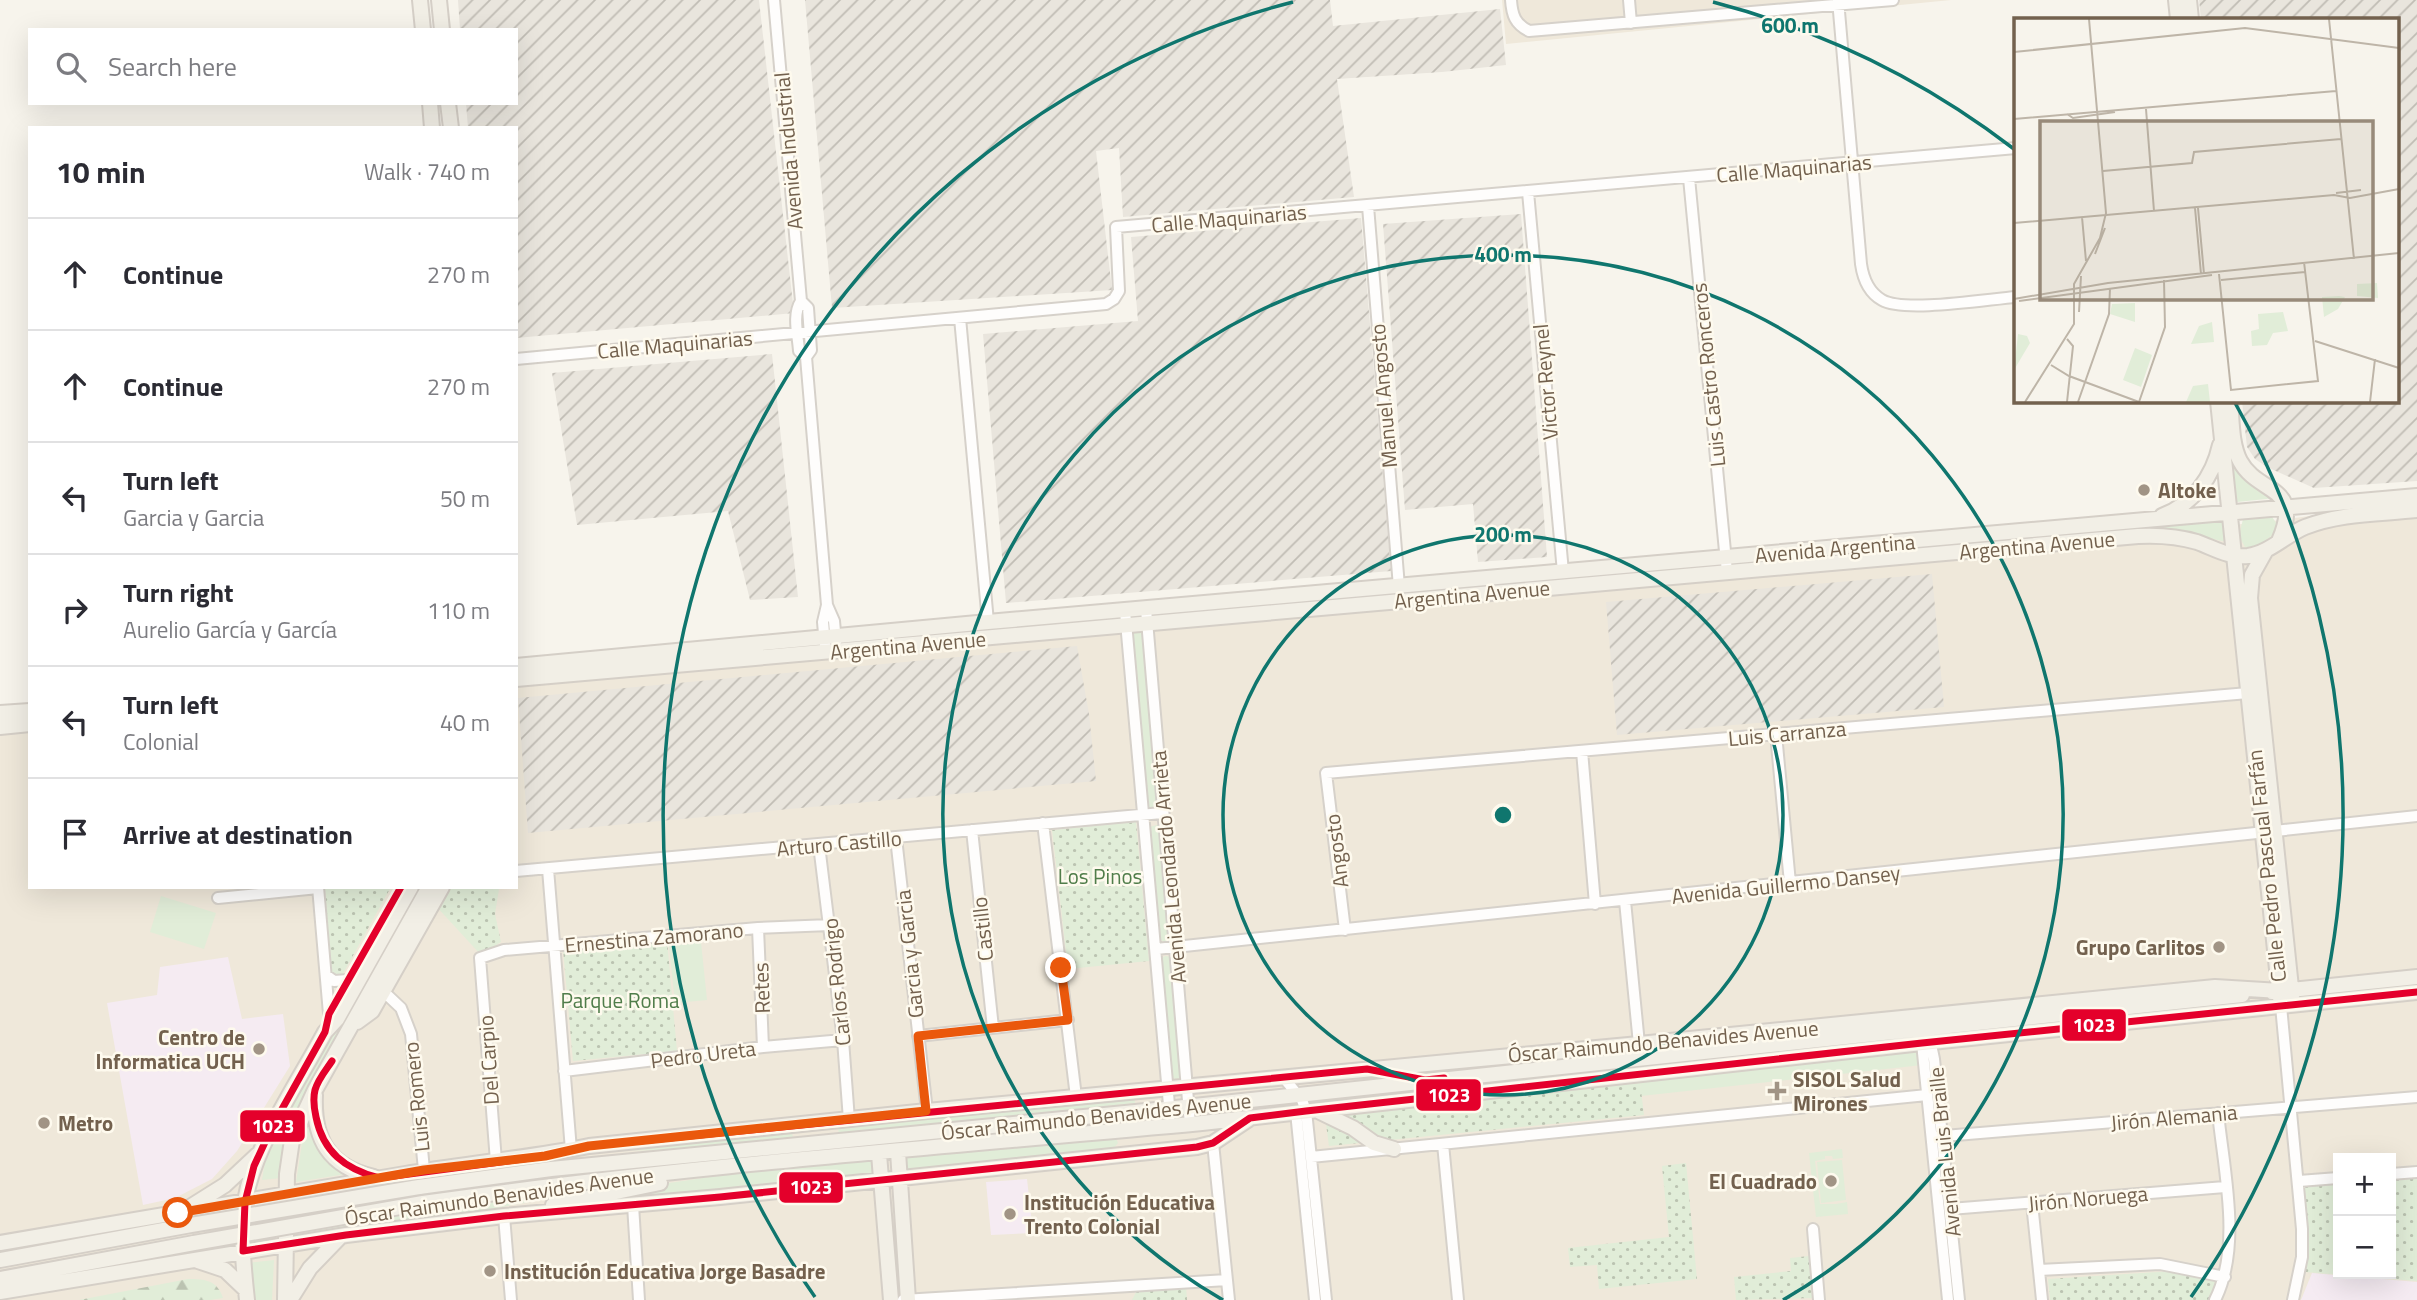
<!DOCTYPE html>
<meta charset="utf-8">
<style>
:root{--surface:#fff;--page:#f2f2f3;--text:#2b2b33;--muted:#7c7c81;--line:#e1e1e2}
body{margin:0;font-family:"Titillium Web",sans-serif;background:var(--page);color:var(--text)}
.controls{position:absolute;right:21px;bottom:21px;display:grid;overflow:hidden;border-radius:0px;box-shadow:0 7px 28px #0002}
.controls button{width:63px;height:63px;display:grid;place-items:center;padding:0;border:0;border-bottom:2px solid var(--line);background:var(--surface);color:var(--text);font:35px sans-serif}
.stop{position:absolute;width:21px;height:21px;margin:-16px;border:5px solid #ea580c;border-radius:50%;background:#fff}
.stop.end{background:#ea580c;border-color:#fff;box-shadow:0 2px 7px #0008}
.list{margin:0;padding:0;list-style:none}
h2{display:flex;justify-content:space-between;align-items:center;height:91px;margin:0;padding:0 28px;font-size:30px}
h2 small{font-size:23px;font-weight:400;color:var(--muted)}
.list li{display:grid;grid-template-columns:46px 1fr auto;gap:21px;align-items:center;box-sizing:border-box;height:112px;padding:0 28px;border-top:2px solid var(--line)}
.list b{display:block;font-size:26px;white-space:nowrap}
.list p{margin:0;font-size:23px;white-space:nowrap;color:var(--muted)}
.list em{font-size:23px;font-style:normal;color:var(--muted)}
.icon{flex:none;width:38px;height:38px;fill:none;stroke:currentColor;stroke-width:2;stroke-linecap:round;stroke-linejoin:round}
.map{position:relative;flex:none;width:2417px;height:1300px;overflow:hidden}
.search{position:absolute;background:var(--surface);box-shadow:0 7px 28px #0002;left:28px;top:28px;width:490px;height:77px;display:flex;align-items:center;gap:18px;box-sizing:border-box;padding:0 24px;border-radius:0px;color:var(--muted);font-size:26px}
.panel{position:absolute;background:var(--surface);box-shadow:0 7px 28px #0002;left:28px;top:126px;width:490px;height:763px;border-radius:0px}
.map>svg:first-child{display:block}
</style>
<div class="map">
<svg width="2417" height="1300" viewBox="0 0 2417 1300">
<defs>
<pattern id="industrial-furrows" width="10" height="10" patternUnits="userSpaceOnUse" patternTransform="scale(1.75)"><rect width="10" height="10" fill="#e9e5dd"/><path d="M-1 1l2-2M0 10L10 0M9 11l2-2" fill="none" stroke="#c1bdb5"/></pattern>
<pattern id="forest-firs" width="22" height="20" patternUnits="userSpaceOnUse" patternTransform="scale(1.75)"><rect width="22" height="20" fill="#e1edd8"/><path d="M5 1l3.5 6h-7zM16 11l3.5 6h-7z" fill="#bbc3b1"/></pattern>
<pattern id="park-dots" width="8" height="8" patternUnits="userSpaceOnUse" patternTransform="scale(1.75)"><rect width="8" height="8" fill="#e1edd8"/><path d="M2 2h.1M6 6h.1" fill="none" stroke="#bbc3b1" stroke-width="1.8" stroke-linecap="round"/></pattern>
</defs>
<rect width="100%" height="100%" fill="#f7f4ec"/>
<path fill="#efe8da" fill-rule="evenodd" d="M1502,0H1951L1506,44Z
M2417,501V1300H0V720L30,717V887H516V672L1286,603L2138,524L2191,527L2259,523ZM2338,1158H2391V1274H2338Z"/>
<path fill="url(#industrial-furrows)" d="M458,0H759L794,313L516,338V128H468L466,103H516V30H460Z
M805,0H1330L1333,26L1500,9L1506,65L1442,72L1337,79L1354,197L1123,217L1119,148L1096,151L1112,290L832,308Z
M2199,0H2417V481L2314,488L2267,467L2255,459L2247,447L2242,401H2398V19H2201Z
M1521,214L1547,557L1478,562L1473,504L1405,510L1383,224Z
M1361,218L1391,571L1006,603L983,334L1138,321L1131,237Z
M772,354L798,597L750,600L728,511L577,525L552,373Z
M1932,574L1944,707L1617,735L1606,602Z
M1077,646L1089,714L1096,781L528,833L518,698Z"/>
<path fill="#f5ebf2" d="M228,957L242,1019L283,1014L290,1066L237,1151L212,1179L175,1198L143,1205L107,1003L157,995L160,967Z
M1027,1179L1033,1233L991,1235L986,1182Z
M2312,1273L2417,1282V1300H2301Z"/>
<path fill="#e1edd8" d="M2232,461L2238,470L2276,498L2237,502Z
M2250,514H2270L2277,524L2274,534L2255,548L2245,547L2239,536L2243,519Z
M2225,520L2227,542L2165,529L2158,525Z
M1142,630L1159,804L1156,808H1147L1131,631Z
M1157,825L1161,826L1171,940L1164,942L1160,939L1149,832V827Z
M410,887H421L289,1127L282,1155L281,1178L262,1180L265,1162L287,1114Z
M161,896L216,913L204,949L150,932Z
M701,942L707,1000L675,1003L669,946Z
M1165,956L1173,957L1181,1078L1175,1079L1172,1076L1162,958Z
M1918,1050L1922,1065L1641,1096L1640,1082Z
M1134,1096L1135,1103L839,1135L838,1126Z
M313,1114L314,1123L352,1173L296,1182L304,1130Z
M791,1130L794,1141L697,1151L610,1150Z
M1116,1138L1118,1143L1113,1149L908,1171L905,1157Z
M1842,1149L1843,1158L1833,1159L1832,1156H1825V1159L1815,1161L1820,1204H1836L1847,1202L1848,1214L1816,1217L1809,1153Z
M871,1159L874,1161V1173L578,1203L648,1186L773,1168Z
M1842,1160L1846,1200L1821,1203L1817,1162Z
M591,1191L484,1210L303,1234L302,1231L415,1211Z
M274,1260L272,1300H255L248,1263Z"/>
<path fill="url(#forest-firs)" d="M188,1279C205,1279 217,1280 223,1298L210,1300H79Z"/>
<path fill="url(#park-dots)" d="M1136,822L1149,961L1068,969L1052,830Z
M325,887H391L340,979L331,974Z
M446,887H496L499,889L495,914L501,942L481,955L435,905Z
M667,940L677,1051L573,1061L563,949Z
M1640,1082L1644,1115L1329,1146L1326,1124L1334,1114Z
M1686,1163L1697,1279L1599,1289L1597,1265L1570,1267L1568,1248L1669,1237L1662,1166Z
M2417,1178V1281L2305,1272V1186L2338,1184V1274H2391V1180Z
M1809,1256L1813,1298L1736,1300L1734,1277L1791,1271L1790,1258Z
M2173,1271L2219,1280L2210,1300H2050L2048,1279Z
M1186,1285L1187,1300H1132L1138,1288Z"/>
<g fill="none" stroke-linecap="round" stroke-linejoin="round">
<defs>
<path id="minor" d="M774,0L801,301L808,308L811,350L806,357L827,605L823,622L825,645
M1511,0C1512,15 1515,24 1529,31L1893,0
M1629,0L1631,23
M1838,0L1861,264C1863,278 1868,292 1882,300C1904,313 1988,299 2016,297
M1689,178L1727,572
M1528,192L1563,572
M1368,206L1399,587
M801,301C792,315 798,335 799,351L806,357
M960,318L988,622
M516,359L1106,304L1114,299L1119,291L1116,227L2016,148
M827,605L834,621L836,642
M1146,609L1190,1124
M1125,611L1170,1116
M1776,734L1790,883
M1582,751L1595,904
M1043,823L1076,1097
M972,830L993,1028
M896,838L927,1111
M819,845L843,1040L849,1120
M548,869L571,1150
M516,871L1162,813
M318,887L329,1014
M218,898L318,888
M1625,901L1639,1044
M758,928L763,1047
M1345,930L1326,773L2248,693
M1156,949L2417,816
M326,975L334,981L348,980
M383,991L401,1008L411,1034L424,1170
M2281,1006L2302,1229V1257L2293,1300
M1929,1035L1934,1059L1959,1300
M918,1036L1068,1020
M1922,1043L1948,1300
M564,1071L763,1047L843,1040
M1283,1077L1302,1100L1306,1111L1326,1300
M1296,1112L1315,1300
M1932,1137L2417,1097
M1213,1143L1229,1300
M1443,1144L1458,1300
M1311,1157L1927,1095
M496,1161L480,958L504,950L758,928L830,925
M2391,1174L2417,1172
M2299,1181L2338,1178
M2032,1203L2042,1300
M633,1205L639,1300
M1950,1209L2225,1187
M504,1216L511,1300
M1813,1229L1819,1300
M2039,1270L2160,1264L2225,1277
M903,1300L1227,1280
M2215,1300C2242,1246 2224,1172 2218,1113"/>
<path id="major" d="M420,0L423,30
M439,0L442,30
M2176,0L2178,19
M2189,0L2191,19
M430,103L432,128
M448,103L451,128
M2218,401L2280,998
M2230,401C2232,420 2231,444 2240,461C2258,495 2304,484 2279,541
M2162,516C2193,504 2213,477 2220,445
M2266,550L2252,575L2250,598L2292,997
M516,666L988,622L2417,496
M516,679L2138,536C2158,535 2177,536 2197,542C2214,548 2229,558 2248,556C2269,553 2286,535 2305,527C2340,513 2380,514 2417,510
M0,713L30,711
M0,727L30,724
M2272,992L2417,977
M357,1022L372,1011L442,887
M315,1095C313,1139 329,1167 374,1177
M1318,1111L1353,1128L1374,1143L1394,1149
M898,1152L908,1300
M879,1154L891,1300
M419,1187L551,1169L1156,1110L2242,995
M423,1203C681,1166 942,1147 1202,1123L1922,1043L2417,992
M553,1205L660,1183
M190,1207L225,1185L257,1155
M0,1243C135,1220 270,1196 405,1174C466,1164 528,1158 589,1146L927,1111L1639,1044L2215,987L2280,991
M0,1260L191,1225
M198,1261L225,1270L246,1290
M0,1279L194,1243
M0,1292L346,1235L504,1216L720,1197L1197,1147L1213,1143L1249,1119
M247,1300C243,1264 239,1223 248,1187C261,1136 300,1079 325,1032L337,1019L411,887
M285,1300L287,1174L292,1140L315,1090L429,887
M290,1300L310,1268L341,1236"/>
</defs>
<use href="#minor" stroke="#d6d1ca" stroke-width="14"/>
<use href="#major" stroke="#d5cfc7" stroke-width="18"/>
<use href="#minor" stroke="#fefdfc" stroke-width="10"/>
<use href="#major" stroke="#f2efe6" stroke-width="14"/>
<defs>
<path id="major-bridge" d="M191,1225L419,1187
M194,1243L423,1203"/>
</defs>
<use href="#major-bridge" stroke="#d5cfc7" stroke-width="18" stroke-linecap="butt"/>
<use href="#major-bridge" stroke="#f2efe6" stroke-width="14"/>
<defs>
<path id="bus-1" d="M401,887L329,1014L325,1032L272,1127L254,1166L245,1202L243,1251L346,1235L504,1216L720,1197L1197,1147L1213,1143L1250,1118L1306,1111L1922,1043L2417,992
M332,1061C326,1070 318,1079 315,1090C313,1098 314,1108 316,1117C323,1152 345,1169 379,1178L546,1156L589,1146L1367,1069L1425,1080L1444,1078"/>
</defs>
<use href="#bus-1" stroke="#fefaee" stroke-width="12"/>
<use href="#bus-1" stroke="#e4002b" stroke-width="7"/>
</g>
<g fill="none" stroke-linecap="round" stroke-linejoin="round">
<path stroke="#ea580c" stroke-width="9" d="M178,1213L424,1170L545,1156L589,1146L926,1111L918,1036L1068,1020L1061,968"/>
</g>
<g fill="none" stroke="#0f766e" stroke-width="3.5">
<circle cx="1503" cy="815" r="280"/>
<path d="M1223 1300A560 560 0 1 1 1783 1300"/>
<path d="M815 1297A840 840 0 0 1 1293 2M1713 2A840 840 0 0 1 2014 149M2234 401A840 840 0 0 1 2191 1297"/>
</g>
<g fill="#a19485" stroke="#fefaee" stroke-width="2.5">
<circle cx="2144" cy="490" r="7"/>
<circle cx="2219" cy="947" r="7"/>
<circle cx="259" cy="1049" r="7"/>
<path d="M1773.5 1080.5h7v7h7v7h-7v7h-7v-7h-7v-7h7z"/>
<circle cx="44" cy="1123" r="7"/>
<circle cx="1831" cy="1181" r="7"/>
<circle cx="1010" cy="1214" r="7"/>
<circle cx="490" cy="1271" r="7"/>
</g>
<g text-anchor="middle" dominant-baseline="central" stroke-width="5" stroke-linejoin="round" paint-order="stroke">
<g font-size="21" fill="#73614e" stroke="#fefaee">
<text transform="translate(788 151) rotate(-95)">Avenida Industrial</text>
<text transform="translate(1794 168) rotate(-5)">Calle Maquinarias</text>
<text transform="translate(1229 218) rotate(-5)">Calle Maquinarias</text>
<text transform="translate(675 344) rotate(-5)">Calle Maquinarias</text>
<text transform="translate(1708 375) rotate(-96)">Luis Castro Ronceros</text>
<text transform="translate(1545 382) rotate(-95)">Victor Reynel</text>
<text transform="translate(1383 396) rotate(-95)">Manuel Angosto</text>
<text transform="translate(2037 545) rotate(-5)">Argentina Avenue</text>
<text transform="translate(1835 548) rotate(-5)">Avenida Argentina</text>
<text transform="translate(1472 594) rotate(-5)">Argentina Avenue</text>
<text transform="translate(908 645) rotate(-5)">Argentina Avenue</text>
<text transform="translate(1787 733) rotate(-5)">Luis Carranza</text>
<text transform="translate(839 843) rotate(-5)">Arturo Castillo</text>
<text transform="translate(1336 851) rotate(-97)">Angosto</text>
<text transform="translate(2266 866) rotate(-96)">Calle Pedro Pascual Farfán</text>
<text transform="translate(1168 867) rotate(-95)">Avenida Leondardo Arrieta</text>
<text transform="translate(1786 884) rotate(-6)">Avenida Guillermo Dansey</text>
<text transform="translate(982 929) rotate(-96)">Castillo</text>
<text transform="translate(654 937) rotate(-5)">Ernestina Zamorano</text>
<text transform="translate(909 954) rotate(-96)">Garcia y Garcia</text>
<text transform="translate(836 982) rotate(-96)">Carlos Rodrigo</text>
<text transform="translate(761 988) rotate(-92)">Retes</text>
<text transform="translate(1663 1041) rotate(-5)">Óscar Raimundo Benavides Avenue</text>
<text transform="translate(703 1054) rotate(-7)">Pedro Ureta</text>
<text transform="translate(488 1060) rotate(-94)">Del Carpio</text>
<text transform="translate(416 1097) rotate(-96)">Luis Romero</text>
<text transform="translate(1096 1116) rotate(-6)">Óscar Raimundo Benavides Avenue</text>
<text transform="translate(2174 1117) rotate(-5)">Jirón Alemania</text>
<text transform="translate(1944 1152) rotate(-96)">Avenida Luis Braille</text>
<text transform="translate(499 1196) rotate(-8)">Óscar Raimundo Benavides Avenue</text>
<text transform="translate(2088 1198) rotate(-5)">Jirón Noruega</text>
</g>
<g font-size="21" font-weight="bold" fill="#73614e" stroke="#fefaee" text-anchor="start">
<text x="2158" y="490">Altoke</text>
<text x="2205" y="947" text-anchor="end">Grupo Carlitos</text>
<text x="245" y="1037" text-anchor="end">Centro de<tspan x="245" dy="24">Informatica UCH</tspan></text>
<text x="1793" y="1079">SISOL Salud<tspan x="1793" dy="24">Mirones</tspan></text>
<text x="58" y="1123">Metro</text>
<text x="1817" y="1181" text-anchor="end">El Cuadrado</text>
<text x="1024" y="1202">Institución Educativa<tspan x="1024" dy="24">Trento Colonial</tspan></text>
<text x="504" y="1271">Institución Educativa Jorge Basadre</text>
</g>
<g font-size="21" fill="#507d4a" stroke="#fefaee">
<text x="1100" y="876">Los Pinos</text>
<text x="620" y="1000">Parque Roma</text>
</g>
</g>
<g transform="translate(2014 18)">
<rect width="385" height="385" fill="#f7f4ec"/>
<path d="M269,294L274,313L259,315L253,327L238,328L237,313L245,311L244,296ZM4,316L13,318L16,325L0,352Z" fill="#e1edd8"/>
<path d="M363,265L364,280L343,278V266ZM308,279L325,278L331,279L324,291L310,299ZM121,285V304L96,296L98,286ZM198,304L200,324L177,326L185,308ZM121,330L138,337L127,369L109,362ZM194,366L196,384H172L179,368Z" fill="#e1edd8"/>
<path fill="none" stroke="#beb5a8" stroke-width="2" d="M315,1L340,241M0,34L231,10L385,30M132,91L140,193M53,96L59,100L101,94M0,101L322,73M89,153L178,145L180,134L327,121M322,175L347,172M181,190L187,256M184,190L190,256M68,199L72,243M0,205L320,177L336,180L385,171M81,236L91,210M205,256L217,372L304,363L290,244M207,262L291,254M0,281L94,265L385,235M5,283L198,257M65,294L67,258M301,323L385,350M37,347L55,358L125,384M11,384L60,306V266L86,220L92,195L75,1M53,384L59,328L53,321M64,384L95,296L96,270M125,384L151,309L150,262M356,384L361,341"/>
<path fill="#988a7a" fill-opacity="0.15" stroke="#988a7a" stroke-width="3.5" d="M26,103H359V282H26Z"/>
<rect width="385" height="385" fill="none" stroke="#73614e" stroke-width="3.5"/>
</g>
<circle cx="1503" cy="815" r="10" fill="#0f766e" stroke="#fefaee" stroke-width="3.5"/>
<g font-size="21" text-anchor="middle" font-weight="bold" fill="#0f766e" stroke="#fefaee" stroke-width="5" stroke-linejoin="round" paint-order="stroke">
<text x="1790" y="33">600 m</text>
<text x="1503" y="262">400 m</text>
<text x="1503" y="542">200 m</text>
</g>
<g stroke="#fefaee" stroke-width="2.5">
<rect x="2061" y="1008" width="66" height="34" rx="7" fill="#e4002b"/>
<rect x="1415" y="1078" width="67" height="34" rx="7" fill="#e4002b"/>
<rect x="239" y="1109" width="67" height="34" rx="7" fill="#e4002b"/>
<rect x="778" y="1171" width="66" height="33" rx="7" fill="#e4002b"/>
</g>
<g font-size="19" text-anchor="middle" font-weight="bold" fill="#fff">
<text x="2094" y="1032">1023</text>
<text x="1449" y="1102">1023</text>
<text x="273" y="1133">1023</text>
<text x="811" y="1194">1023</text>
</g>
</svg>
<div class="controls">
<button>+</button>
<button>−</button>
</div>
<div class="stop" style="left:178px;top:1213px"></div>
<div class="stop end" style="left:1061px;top:968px"></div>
<div class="search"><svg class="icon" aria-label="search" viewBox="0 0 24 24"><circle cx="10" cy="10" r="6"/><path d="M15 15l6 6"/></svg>Search here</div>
<section class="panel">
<h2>10 min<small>Walk · 740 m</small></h2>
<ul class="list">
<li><svg class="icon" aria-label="ahead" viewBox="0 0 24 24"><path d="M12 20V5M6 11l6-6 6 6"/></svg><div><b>Continue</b></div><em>270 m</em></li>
<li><svg class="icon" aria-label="ahead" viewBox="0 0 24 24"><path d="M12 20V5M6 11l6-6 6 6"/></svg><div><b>Continue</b></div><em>270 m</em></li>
<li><svg class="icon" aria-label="left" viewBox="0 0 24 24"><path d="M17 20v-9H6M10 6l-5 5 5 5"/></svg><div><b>Turn left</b><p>Garcia y Garcia</p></div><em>50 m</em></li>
<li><svg class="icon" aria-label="right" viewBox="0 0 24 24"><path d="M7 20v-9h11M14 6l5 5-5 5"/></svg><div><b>Turn right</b><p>Aurelio García y García</p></div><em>110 m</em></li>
<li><svg class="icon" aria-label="left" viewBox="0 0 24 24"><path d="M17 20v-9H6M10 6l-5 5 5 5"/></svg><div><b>Turn left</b><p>Colonial</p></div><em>40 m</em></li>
<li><svg class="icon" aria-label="arrive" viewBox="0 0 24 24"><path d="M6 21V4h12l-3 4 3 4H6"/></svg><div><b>Arrive at destination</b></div></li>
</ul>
</section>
</div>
